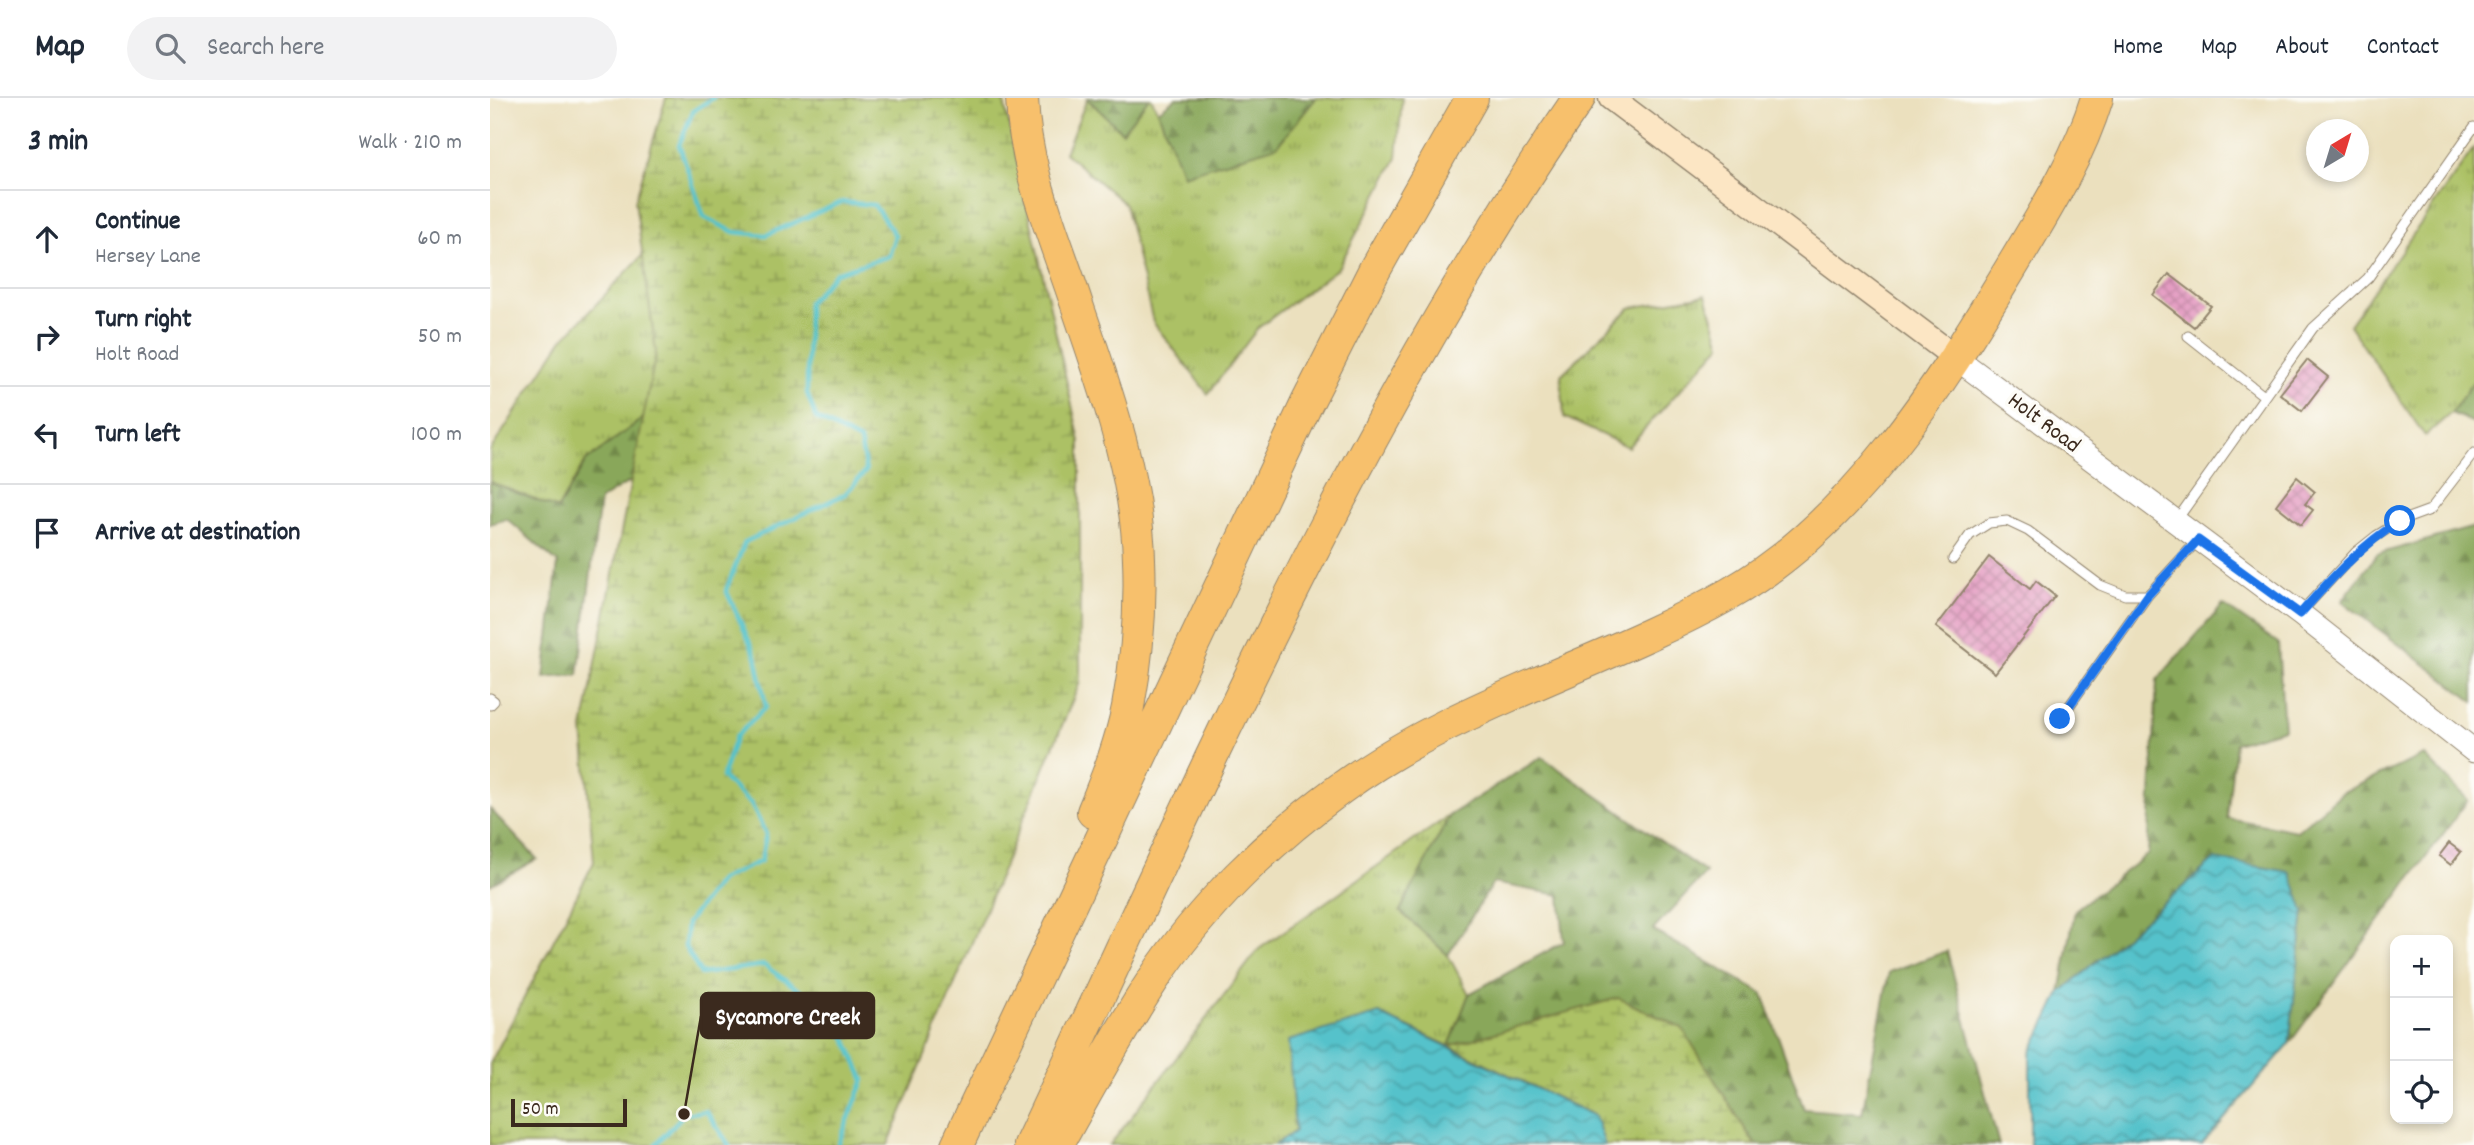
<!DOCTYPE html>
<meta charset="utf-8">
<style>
:root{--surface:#fff;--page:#f2f2f3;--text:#1f2937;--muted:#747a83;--line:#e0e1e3}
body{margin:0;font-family:Dekko,sans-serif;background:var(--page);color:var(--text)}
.controls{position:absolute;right:21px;bottom:21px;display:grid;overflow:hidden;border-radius:14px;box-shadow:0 4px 10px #0003}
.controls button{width:63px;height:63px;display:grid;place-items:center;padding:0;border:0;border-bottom:2px solid var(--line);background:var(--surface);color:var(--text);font:35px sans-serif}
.compass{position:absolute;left:1816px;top:21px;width:63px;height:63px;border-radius:50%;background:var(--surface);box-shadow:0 4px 10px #0003;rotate:38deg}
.scale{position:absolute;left:21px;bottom:18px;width:116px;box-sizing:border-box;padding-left:7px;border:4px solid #3b2a1e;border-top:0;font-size:19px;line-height:24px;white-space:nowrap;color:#3b2a1e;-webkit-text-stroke:5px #fdfcf7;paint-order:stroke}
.stop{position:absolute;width:21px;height:21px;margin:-16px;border:5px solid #1a73e8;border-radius:50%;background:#fff}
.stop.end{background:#1a73e8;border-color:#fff;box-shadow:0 2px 7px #0008}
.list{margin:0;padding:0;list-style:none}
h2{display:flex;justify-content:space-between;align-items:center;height:91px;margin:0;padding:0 28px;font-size:30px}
h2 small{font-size:23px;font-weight:400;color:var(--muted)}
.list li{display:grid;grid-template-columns:46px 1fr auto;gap:21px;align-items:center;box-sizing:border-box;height:98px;padding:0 28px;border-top:2px solid var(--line)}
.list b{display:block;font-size:26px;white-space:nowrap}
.list p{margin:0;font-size:23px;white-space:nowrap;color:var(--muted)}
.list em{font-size:23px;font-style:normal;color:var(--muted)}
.icon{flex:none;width:38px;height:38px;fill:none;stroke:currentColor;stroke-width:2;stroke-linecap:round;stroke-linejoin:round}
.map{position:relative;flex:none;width:1984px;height:1047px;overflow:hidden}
header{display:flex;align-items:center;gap:42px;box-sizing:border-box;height:98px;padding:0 35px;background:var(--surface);border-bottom:2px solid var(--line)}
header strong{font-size:33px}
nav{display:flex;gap:38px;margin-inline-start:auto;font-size:24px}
.search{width:490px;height:63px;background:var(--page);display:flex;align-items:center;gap:18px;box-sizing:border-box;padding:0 24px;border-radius:38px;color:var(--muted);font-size:26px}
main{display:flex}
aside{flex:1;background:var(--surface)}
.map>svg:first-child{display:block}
</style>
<header>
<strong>Map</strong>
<div class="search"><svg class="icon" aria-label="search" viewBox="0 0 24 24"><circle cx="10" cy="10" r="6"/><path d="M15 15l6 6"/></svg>Search here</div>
<nav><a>Home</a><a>Map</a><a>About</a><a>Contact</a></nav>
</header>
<main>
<aside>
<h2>3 min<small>Walk · 210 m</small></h2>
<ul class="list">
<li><svg class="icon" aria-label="ahead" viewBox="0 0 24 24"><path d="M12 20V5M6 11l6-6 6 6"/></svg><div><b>Continue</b><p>Hersey Lane</p></div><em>60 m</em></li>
<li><svg class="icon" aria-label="right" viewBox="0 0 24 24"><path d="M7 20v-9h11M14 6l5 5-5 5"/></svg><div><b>Turn right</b><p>Holt Road</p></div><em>50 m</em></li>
<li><svg class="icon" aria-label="left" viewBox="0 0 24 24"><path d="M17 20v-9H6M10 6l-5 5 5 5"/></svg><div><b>Turn left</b></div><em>100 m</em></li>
<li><svg class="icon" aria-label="arrive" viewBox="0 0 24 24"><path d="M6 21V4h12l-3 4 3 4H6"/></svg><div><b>Arrive at destination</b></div></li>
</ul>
</aside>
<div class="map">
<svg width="1984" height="1047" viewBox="0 0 1984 1047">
<defs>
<pattern id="grass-tufts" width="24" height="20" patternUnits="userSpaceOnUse" patternTransform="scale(1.75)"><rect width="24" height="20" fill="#acc165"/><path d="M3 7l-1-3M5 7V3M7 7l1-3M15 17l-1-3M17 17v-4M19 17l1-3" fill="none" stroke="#8d9d53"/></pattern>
<pattern id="forest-firs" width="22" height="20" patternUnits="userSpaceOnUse" patternTransform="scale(1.75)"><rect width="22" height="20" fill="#89a75a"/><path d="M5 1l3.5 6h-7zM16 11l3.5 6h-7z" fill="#71884a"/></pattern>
<pattern id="wetland-marsh" width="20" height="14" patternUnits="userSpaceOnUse" patternTransform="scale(1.75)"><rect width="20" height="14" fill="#acc165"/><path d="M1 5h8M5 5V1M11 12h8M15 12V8" fill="none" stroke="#8d9d53"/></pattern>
<pattern id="water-waves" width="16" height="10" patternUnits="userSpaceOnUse" patternTransform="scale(1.75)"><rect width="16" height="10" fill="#55c2cb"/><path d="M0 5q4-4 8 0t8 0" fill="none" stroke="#489ea4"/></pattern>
<pattern id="building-cross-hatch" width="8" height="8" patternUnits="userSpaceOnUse" patternTransform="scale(1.75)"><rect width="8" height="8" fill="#e396bf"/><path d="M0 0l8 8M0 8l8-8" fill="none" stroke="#b97b9b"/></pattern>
</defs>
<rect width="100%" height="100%" fill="#fdfcf7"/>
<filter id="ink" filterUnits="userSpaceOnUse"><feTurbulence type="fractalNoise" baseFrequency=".0143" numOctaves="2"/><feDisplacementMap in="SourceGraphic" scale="14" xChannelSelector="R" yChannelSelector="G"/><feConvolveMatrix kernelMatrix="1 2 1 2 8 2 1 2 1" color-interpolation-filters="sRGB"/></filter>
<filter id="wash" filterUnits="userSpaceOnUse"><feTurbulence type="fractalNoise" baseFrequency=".00686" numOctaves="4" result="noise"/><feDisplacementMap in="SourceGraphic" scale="28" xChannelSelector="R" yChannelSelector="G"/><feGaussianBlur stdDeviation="1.57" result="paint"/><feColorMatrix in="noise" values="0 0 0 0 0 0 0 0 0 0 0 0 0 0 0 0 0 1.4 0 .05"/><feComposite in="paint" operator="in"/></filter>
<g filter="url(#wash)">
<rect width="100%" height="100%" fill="#ebe0be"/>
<path fill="url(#grass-tufts)" stroke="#747642" stroke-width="2" d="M659,0H661L668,13L787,48L826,0H912L907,60L848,170L768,230L718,296L663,224L635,106L575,55L597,1L632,33Z
M1984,50V283L1961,315L1935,338L1859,227Z
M187,121L295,281L96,362L68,411L0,384V353L72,242Z
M1216,197L1231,247L1138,349L1074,319L1071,277L1140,210Z
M960,717L910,813L958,857L979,896L959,948L889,916L799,943L805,1033L785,1047H620L769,851Z"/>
<path fill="url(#forest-firs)" stroke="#62683c" stroke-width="2" d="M597,0H659L632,34Z
M686,0H826L787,48L693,77L668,13Z
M221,269L223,332L110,402L88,577L54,580L68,465L17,421L0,426V384L68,411L96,363Z
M1984,283V325L1961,315Z
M1984,429V604L1852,503L1887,456Z
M1733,507L1788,545L1794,631L1745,645L1737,720L1807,733L1853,694L1934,657L1978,702L1799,946L1814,813L1725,761L1570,895L1585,812L1658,756L1667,582Z
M1052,659L1216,775L1163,832L1273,896L1314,1011L1372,1016L1399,874L1457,853L1509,1047H1265L1192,930L1128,900L959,948L979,896L1074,844L1070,797L1003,785L958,857L910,813L960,717Z
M0,711L47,761L0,787Z"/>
<path fill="url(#wetland-marsh)" stroke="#747642" stroke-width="2" d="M176,0H513L590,343V584L398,1047H0V966L104,764L93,631L166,254L145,103Z
M1128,900L1192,930L1265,1047H1115L1105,1018L959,948Z"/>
<path fill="url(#water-waves)" stroke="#487674" stroke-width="2" d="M1725,761L1800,774L1814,813L1799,946L1712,1047H1540V956L1570,895Z
M889,916L1105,1018L1115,1047H785L805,1033L798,943Z"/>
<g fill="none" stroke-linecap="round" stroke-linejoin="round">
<path stroke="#55c2cb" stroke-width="4.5" d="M223,0L203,13L189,47L214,119L244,134L276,137L352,104L384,107L405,137L399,158L345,175L318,205L317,295L326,320L370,343L376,373L355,396L255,444L236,492L266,558L276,609L246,638L232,679L261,706L276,736L271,763L230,782L197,825L195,849L211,876L274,867L326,904L355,939L374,982L348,1047
M165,1047L194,1016L216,1013L239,1047"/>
</g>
<g id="blocks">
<path fill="url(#building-cross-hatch)" d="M1679,176L1721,208L1704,229L1663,197Z
M1817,262L1838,279L1812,313L1790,296Z
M1807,379L1825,394L1815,406L1823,412L1811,427L1786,407Z
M1499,459L1540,491L1546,483L1565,498L1505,575L1446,529Z
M1959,745L1971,754L1961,767L1949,758Z"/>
</g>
</g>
<g filter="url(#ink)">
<use href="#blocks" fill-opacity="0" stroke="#93856e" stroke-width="2"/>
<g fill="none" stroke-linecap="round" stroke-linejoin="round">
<defs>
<path id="service" d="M1698,238L1774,298
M1686,423L1823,230L1878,180L1984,29
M1463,461L1480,437L1499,425L1517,423L1538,433L1610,487L1635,497H1658L1708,442
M1811,514L1866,454L1886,438L1910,423L1940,412L1984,355
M0,600L4,603L0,607
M1570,621L1658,497"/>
<path id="tertiary" d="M1466,260L1810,516L1984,653"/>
<path id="secondary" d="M1121,0L1466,260"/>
<path id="motorway" d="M532,0C534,71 564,137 586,204C613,284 647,375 649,461C651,509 647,561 638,609C631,645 617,680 603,714
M467,1047L817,305L885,171L982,0
M540,1047C708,690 864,326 1089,0
M567,1047C598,992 628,935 663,882C711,809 779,743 850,691C968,604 1112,568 1239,496C1364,425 1449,289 1521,170C1554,115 1588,62 1607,0"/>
</defs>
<use href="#service" stroke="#93856e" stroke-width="11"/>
<use href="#tertiary" stroke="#93856e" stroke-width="25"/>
<use href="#secondary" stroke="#93856e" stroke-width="27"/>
<use href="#motorway" stroke="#93856e" stroke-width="34"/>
<use href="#service" stroke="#fff" stroke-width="9"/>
<use href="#tertiary" stroke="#fff" stroke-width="23"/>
<use href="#secondary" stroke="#fce6c4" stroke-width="24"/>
<use href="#motorway" stroke="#f7c06c" stroke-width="32"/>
</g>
</g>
<g fill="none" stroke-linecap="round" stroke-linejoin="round" filter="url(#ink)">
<path stroke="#1a73e8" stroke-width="9" d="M1570,621L1658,497L1708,442L1810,516C1841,481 1870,448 1910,423"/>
</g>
<g text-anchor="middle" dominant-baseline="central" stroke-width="7" stroke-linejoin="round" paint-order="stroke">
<g font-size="23" fill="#3b2a1e" stroke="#fdfcf7">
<text transform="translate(1553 326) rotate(37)">Holt Road</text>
</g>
</g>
<path fill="none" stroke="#3b2a1e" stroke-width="2.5" d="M194 1016L211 918"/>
<circle fill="#3b2a1e" stroke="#fdfcf7" stroke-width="2.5" cx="194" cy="1016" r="7"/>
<rect fill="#3b2a1e" stroke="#3b2a1e" stroke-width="2.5" x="211" y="895" width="173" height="45" rx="7"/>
<g font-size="24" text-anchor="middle" font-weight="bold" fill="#fff">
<text x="298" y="926">Sycamore Creek</text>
</g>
</svg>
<div class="controls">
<button>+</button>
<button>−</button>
<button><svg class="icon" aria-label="locate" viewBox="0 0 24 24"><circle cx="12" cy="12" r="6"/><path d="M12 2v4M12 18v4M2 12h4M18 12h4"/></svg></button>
</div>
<svg class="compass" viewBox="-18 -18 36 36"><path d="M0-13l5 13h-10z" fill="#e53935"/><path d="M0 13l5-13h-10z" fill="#747a83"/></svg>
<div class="scale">50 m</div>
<div class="stop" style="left:1910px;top:423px"></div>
<div class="stop end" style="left:1570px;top:621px"></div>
</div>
</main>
